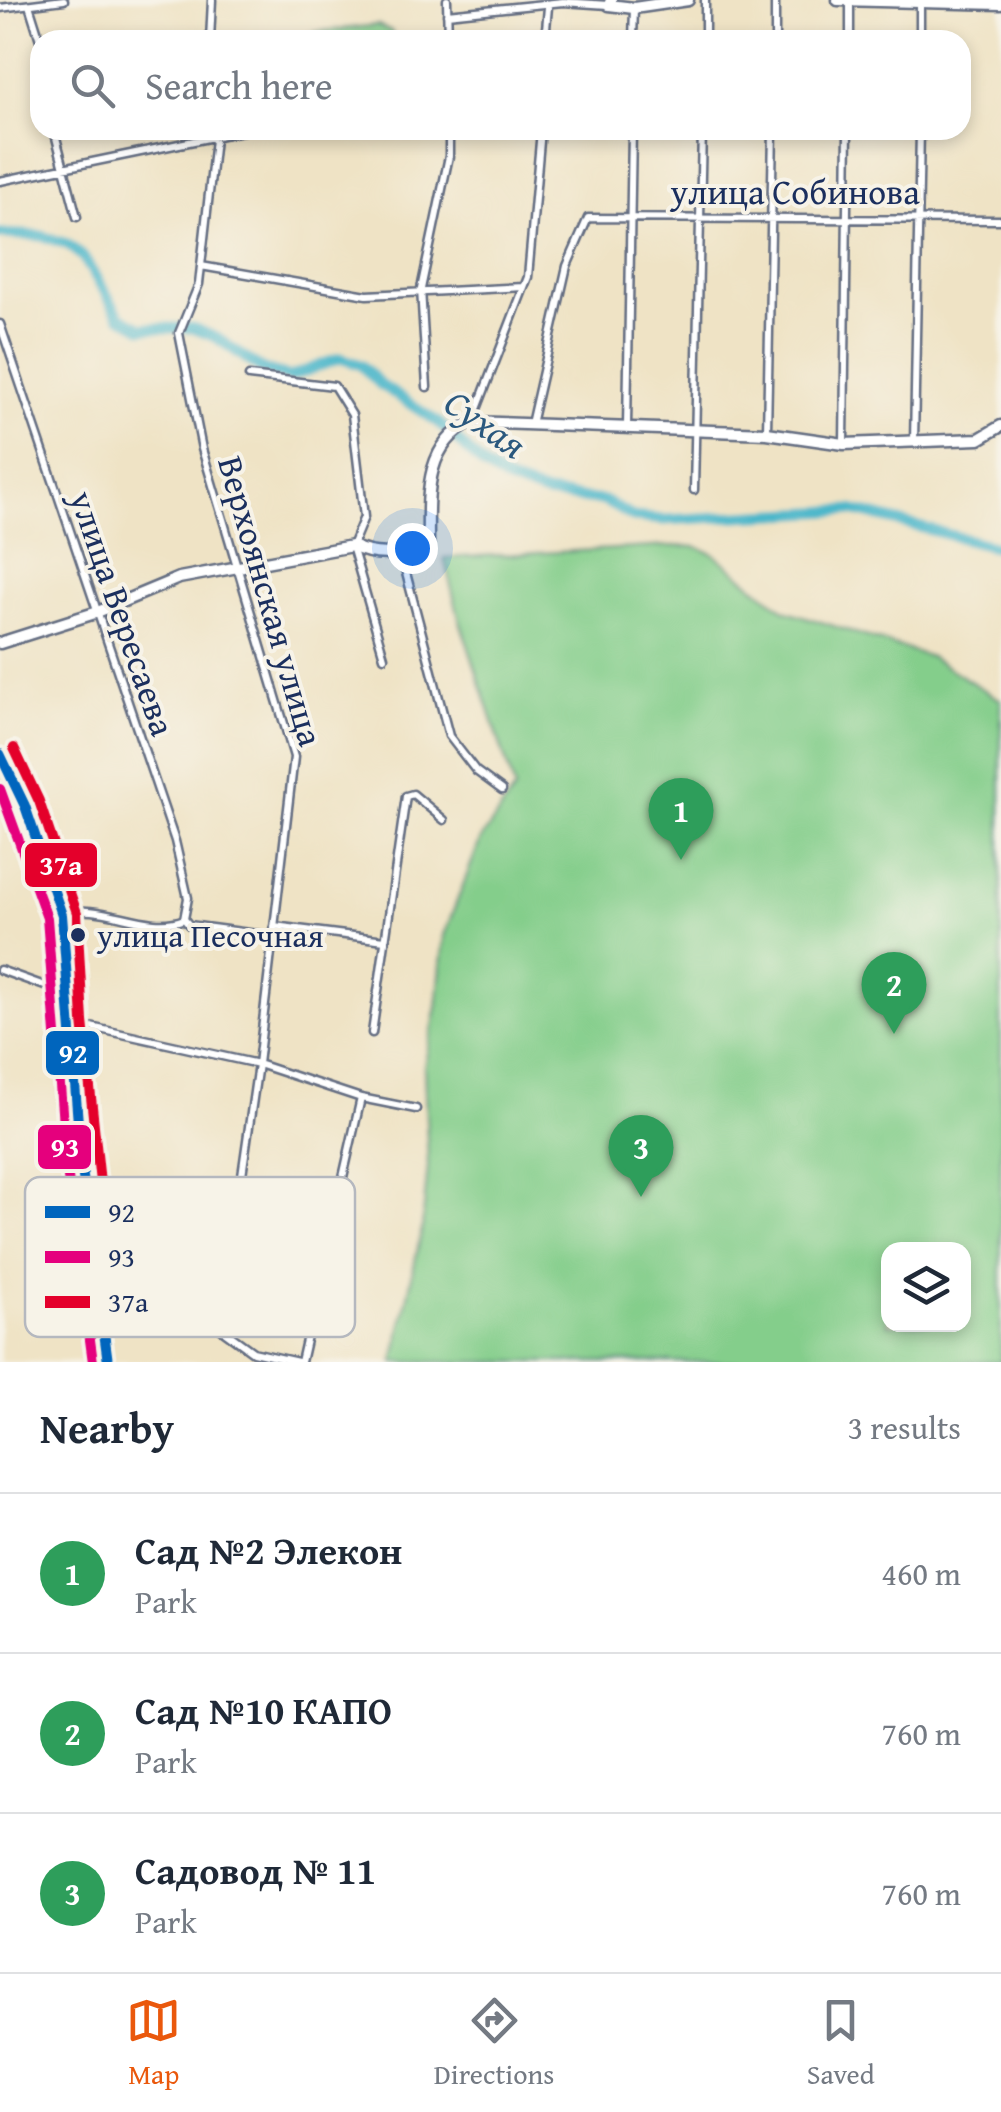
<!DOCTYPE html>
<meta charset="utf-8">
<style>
:root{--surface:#fff;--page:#f6f6f7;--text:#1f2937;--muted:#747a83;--line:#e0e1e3;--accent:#ea580c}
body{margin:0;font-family:"Gentium Book Plus",serif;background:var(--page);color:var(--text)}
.controls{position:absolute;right:30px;bottom:30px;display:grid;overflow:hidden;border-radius:20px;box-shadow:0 5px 15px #0003}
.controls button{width:90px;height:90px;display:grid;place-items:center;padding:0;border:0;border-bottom:2px solid var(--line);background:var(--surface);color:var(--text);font:50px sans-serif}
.you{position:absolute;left:412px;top:548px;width:35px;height:35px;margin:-25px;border:8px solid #fff;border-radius:50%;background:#1a73e8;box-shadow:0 0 0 15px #1a73e833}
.badge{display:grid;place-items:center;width:65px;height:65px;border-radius:50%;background:var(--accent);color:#fff;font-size:32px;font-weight:700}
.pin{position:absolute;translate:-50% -82px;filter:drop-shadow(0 2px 5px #0008)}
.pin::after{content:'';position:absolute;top:52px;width:35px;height:30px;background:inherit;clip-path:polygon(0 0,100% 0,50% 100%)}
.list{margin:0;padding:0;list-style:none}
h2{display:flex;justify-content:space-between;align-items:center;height:130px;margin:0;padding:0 40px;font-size:42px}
h2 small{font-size:32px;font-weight:400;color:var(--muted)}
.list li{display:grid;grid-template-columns:65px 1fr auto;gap:30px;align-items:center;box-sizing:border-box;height:160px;padding:0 40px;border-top:2px solid var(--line)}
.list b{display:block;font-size:38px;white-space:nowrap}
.list p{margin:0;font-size:32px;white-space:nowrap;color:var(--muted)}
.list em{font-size:32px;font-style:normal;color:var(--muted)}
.icon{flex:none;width:55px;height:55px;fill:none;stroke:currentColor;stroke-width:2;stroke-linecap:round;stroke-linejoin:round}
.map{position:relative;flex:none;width:1001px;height:1362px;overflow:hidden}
.search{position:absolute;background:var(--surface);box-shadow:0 5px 15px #0003;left:30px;right:30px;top:30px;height:110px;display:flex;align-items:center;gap:25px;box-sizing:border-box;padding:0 35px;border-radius:30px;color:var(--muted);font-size:38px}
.sheet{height:610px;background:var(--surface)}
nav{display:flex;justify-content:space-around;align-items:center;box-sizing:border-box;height:140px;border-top:2px solid var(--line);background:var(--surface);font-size:28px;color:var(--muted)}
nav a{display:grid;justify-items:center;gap:5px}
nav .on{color:var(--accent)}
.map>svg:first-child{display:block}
</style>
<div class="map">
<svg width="1001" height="1362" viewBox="0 0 1001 1362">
<rect width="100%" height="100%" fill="#f7f3e8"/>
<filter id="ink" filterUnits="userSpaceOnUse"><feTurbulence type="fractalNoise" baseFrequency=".01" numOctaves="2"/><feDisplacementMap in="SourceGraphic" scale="20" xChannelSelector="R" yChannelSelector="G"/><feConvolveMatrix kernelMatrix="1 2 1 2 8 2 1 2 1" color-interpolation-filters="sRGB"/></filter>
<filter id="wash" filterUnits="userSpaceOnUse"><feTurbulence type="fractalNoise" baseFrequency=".0048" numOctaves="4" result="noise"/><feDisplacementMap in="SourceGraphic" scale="40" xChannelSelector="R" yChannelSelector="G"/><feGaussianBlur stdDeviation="2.25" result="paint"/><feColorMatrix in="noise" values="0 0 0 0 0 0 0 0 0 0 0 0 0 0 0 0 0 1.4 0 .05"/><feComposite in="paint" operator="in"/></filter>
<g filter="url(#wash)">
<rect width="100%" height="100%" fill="#efe3c5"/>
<path fill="#84ce8b" stroke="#507e74" stroke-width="2.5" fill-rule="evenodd" d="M378,25L391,31L395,40H303L316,32Z
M673,546L697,547L714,554L784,610L930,657L1001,700V1362H394L422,1228L428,1166L424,1067L437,1007L444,935L480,841L515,789L459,618L444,558ZM888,1250H964V1324H888Z"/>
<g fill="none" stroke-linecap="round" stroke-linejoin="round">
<path stroke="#4db7ca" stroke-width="11" d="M0,234L42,236L67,244L83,257L120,316L142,328H193L217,338L261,369L290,377L340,358L361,365L381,385L439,423L485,467L510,482L546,494L604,501L633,517L664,520L852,510L1001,548"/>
</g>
</g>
<g filter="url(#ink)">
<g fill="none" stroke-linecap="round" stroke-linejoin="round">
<defs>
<path id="street" d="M447,0L448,40
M29,5L40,40
M0,8L64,0
M447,14L563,2L608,5
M210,40L212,0
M545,40L548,7
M633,40L634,8
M705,40V0
M775,40V0
M850,40V1
M920,40V1
M54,130L77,217
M216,130L199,284L179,333L202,449L294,757L258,1064L220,1328
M0,181L247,130
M201,266L367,295L524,287
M0,324L175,841L188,898L184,919
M249,376L334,386L352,415L364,517L352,546L384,657
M427,387L421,289L449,156V130
M472,422L528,277L541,130
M531,424L567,266L588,218L1001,220
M627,427L632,130
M767,432L773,130
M914,442L920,130
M844,443L848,130
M694,490L702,130
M401,554L449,736L476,771L502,790
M62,915C99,899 146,935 184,919L189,925L273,936
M274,926L385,940
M0,970L67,994
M68,1022L258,1064L361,1098L416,1109
M372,1033L406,796L413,794L444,820
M99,1290L220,1328L253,1352L298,1362
M301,1362L361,1098"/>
<path id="secondary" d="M611,0L609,5L634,8L688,0
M838,0L1001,4
M0,643L95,613L179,578L352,546C379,559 400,554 428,544C428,498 423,445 472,422L767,433L844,444L979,439L1001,426
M0,754L25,806L62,915L81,1162L108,1362"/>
</defs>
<use href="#street" stroke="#656e82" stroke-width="11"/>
<use href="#secondary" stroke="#656e82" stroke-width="15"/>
<use href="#street" stroke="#fff" stroke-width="6"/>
<use href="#secondary" stroke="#fff" stroke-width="10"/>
<defs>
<path id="bus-1" d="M0,754L25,806L62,915L81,1162L108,1362"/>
<path id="bus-2" d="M0,789L47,918L66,1163L93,1362"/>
<path id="bus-3" d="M14,748L39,801L77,913L83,1021L111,1287"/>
</defs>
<use href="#bus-1" stroke="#f7f3e8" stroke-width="18"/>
<use href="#bus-2" stroke="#f7f3e8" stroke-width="18"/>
<use href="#bus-3" stroke="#f7f3e8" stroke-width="18"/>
<use href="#bus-1" stroke="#0065bd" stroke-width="10"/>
<use href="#bus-2" stroke="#e5007d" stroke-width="10"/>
<use href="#bus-3" stroke="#e4002b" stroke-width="10"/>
</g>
</g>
<circle fill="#1b2f5e" stroke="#f7f3e8" stroke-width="4" cx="78" cy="935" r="9"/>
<g text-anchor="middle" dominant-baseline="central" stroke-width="8" stroke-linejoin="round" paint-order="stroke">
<g font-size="32" fill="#1b2f5e" stroke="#f7f3e8" text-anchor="start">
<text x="97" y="935">улица Песочная</text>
</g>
<g font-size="35" fill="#1b2f5e" stroke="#f7f3e8">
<text x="795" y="191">улица Собинова</text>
<text transform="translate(271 601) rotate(74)">Верхоянская улица</text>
<text transform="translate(123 613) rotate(71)">улица Вересаева</text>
</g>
<g font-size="38" font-style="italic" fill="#2a587e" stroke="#f7f3e8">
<text transform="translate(486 423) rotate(35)">Сухая</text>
</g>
</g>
<rect x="25" y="1177" width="330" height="160" rx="15" fill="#f7f3e8" stroke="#b5b8bf" stroke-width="2.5"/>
<rect x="45" y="1206" width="45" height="12" fill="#0065bd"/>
<rect x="45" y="1251" width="45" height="12" fill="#e5007d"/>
<rect x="45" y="1296" width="45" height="12" fill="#e4002b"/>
<g font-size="28" fill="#1b2f5e">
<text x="108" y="1222">92</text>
<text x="108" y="1267">93</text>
<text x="108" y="1312">37а</text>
</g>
<g stroke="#f7f3e8" stroke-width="4">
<rect x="23" y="841" width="76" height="48" rx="10" fill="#e4002b"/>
<rect x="44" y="1029" width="57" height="48" rx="10" fill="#0065bd"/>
<rect x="36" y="1123" width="57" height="48" rx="10" fill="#e5007d"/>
</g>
<g font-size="28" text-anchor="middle" font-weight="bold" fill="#fff">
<text x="61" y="875">37а</text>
<text x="73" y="1063">92</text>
<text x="65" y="1157">93</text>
</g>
</svg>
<div class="controls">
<button><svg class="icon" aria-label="layers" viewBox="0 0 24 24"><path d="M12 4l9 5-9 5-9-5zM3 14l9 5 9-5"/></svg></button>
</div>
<div class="you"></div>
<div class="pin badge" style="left:681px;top:860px;background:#2e9e5b">1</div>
<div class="pin badge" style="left:894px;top:1034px;background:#2e9e5b">2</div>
<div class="pin badge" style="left:641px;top:1197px;background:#2e9e5b">3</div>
<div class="search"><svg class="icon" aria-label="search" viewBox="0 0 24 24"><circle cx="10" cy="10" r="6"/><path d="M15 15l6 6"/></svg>Search here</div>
</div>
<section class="sheet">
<h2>Nearby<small>3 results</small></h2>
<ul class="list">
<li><span class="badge" style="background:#2e9e5b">1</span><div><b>Сад №2 Элекон</b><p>Park</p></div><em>460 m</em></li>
<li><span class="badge" style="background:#2e9e5b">2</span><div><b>Сад №10 КАПО</b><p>Park</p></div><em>760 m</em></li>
<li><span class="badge" style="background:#2e9e5b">3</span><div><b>Садовод № 11</b><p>Park</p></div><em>760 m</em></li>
</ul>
</section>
<nav>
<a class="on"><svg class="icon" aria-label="map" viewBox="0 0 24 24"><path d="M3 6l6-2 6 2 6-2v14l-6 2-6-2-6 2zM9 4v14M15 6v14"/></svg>Map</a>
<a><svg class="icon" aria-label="directions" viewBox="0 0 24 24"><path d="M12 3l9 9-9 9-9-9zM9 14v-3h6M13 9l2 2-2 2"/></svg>Directions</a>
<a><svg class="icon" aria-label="saved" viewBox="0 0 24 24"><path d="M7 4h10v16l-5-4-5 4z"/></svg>Saved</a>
</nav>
